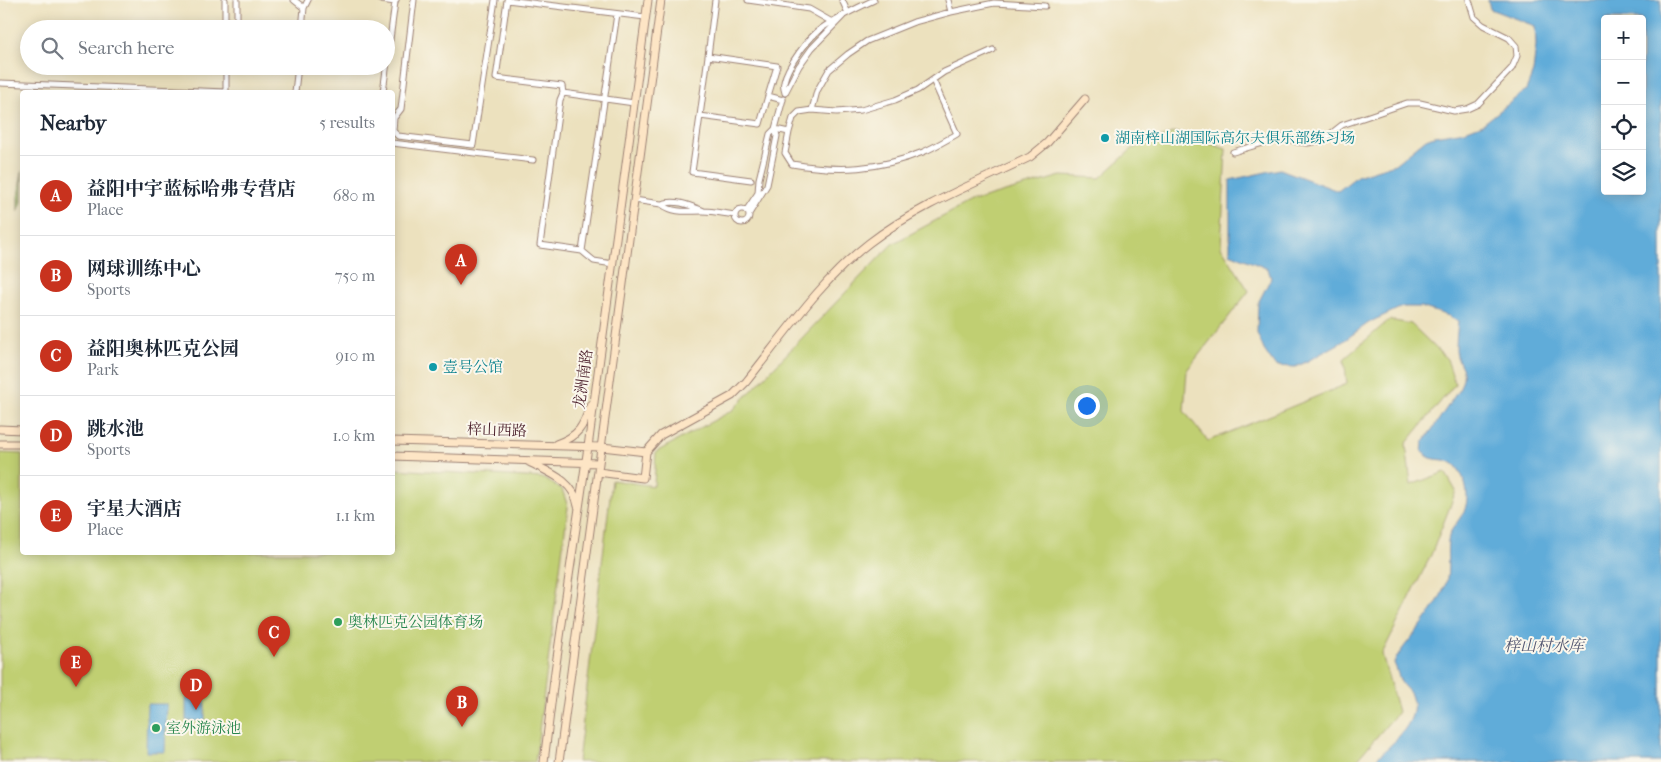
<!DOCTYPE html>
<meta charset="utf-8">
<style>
:root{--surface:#fff;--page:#f2f2f3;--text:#1f2937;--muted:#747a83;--line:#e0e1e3;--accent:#c8321e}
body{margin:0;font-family:"IM FELL French Canon","Noto Serif SC",serif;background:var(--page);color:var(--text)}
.controls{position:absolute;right:15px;top:15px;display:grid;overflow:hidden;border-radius:5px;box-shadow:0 2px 12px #0003}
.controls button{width:45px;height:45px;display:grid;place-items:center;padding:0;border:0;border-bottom:1px solid var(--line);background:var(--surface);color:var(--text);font:25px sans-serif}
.you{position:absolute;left:1086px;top:405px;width:18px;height:18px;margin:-12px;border:4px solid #fff;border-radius:50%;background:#1a73e8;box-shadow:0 0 0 8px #1a73e833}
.badge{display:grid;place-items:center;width:32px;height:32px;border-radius:50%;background:var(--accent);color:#fff;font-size:16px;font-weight:700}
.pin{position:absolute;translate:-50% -41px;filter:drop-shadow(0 1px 2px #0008)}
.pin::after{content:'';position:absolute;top:26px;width:18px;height:15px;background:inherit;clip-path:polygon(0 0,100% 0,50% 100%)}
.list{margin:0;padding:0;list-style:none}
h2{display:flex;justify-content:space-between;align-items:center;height:65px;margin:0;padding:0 20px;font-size:21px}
h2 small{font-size:16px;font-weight:400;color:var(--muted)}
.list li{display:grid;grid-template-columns:32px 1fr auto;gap:15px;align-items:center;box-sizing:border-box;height:80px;padding:0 20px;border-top:1px solid var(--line)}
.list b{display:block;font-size:19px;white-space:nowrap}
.list p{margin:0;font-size:16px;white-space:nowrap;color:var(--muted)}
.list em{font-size:16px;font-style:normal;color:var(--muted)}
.icon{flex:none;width:28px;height:28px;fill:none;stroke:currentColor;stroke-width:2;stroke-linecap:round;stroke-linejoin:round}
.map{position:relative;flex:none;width:1661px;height:762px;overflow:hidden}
.search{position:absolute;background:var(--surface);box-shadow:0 2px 12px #0003;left:20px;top:20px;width:375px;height:55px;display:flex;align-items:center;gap:12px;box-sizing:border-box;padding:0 18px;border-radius:28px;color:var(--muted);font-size:19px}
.panel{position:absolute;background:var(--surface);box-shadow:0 2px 12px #0003;left:20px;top:90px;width:375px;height:465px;border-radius:5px}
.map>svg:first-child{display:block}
</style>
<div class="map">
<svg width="1661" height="762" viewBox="0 0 1661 762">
<rect width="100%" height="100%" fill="#fbf7ec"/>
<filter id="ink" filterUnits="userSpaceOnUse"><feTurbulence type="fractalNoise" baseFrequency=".02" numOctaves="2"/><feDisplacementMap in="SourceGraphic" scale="10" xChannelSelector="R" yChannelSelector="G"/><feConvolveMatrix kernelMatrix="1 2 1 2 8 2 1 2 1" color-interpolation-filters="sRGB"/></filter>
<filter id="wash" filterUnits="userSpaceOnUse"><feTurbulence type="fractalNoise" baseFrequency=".0096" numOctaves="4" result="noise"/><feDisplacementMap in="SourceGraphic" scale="20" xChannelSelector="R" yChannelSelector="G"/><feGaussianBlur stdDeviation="1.12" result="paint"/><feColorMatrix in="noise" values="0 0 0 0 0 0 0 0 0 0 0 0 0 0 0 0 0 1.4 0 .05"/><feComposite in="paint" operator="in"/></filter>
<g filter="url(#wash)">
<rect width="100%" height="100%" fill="#ece1be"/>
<path fill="#c0cf72" stroke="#85774e" d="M1175,132L1226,149L1221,247L1249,291L1187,370L1184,411L1208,441L1347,384L1344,359L1389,320L1411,324L1447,359L1455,384L1406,444L1411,485L1445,472L1456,491L1431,555L1382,654L1398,712L1355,762H578L612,480L654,486L656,452L733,410L892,244L970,202L1061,176L1100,178L1132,149Z
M0,453L22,454V552H392L393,469L542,478L562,489L568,507L535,762H0Z"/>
<path fill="#98b264" stroke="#716848" d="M22,171V202L18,212V197Z"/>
<path fill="#61acd9" stroke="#566682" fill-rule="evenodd" d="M1488,0H1661V762H1373C1388,747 1421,722 1412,698C1410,690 1404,688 1401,682C1398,676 1397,669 1394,663C1402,646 1416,634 1426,619C1433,610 1441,597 1445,586C1451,570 1445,552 1449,536C1452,527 1459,521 1463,513C1471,499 1466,478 1456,466C1448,458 1441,461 1431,458C1428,457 1425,454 1422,452L1423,443L1460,388C1469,366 1457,367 1456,350C1456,341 1457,331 1458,322L1449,316L1421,307H1402L1370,322L1342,342L1304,363L1295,367L1275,366L1264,350L1257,333L1258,303L1271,278L1268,269L1230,253V180L1280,169L1338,191L1357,176L1395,164L1426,139L1434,136L1465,131L1483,124L1526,90L1533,72L1536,45L1535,26L1490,9ZM1605,19H1642V191H1605Z
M186,698H205V721H186Z
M147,704H167L165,752H146Z"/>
</g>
<g filter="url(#ink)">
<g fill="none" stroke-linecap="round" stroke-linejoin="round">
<defs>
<path id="street" d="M225,0V29
M237,0V29
M294,0L304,8
M381,0L395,2L396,0
M414,0L401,109L394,118L393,131L398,136L473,145L495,0
M748,0L809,9L832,22
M842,0L848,13
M948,0L951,12
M843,16L812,48L799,66L785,93C784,90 783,85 784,82C787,66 809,37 822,28C838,17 857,8 874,0
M302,29L304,8L308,0
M708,56L715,0
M0,83L226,92V66
M295,92L298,66
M383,92L395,2
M563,93L560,100L540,245L582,251
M768,96L760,124L700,116L708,56L777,66L768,96L783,100
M634,103L563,93L562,86L496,78L507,0L645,17
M812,110L817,91L829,70L848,54L867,41L914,22L951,12L994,3L1045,6
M700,116L692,172L751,180
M775,129L789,132L793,118L799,112L812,110L837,112L861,110L895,100L918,90L944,72L993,50
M789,132L785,153L792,164C839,172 878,170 923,152C935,147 946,140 957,134L933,80
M392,143L533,160
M1233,152L1283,137L1297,142L1308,143L1323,140L1342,125L1407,103H1420L1454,111L1467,109L1478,104L1512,68L1517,56L1516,46L1509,38L1483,25L1474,17L1469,0
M634,200L661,204
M735 216a7 7 0 1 1 14 0a7 7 0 1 1-14 0Z
M704,211C689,205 676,199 661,204C675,214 687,211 703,211C714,211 725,214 735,215
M746,211L758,193L759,179L770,134L775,129L783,99
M749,214L767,185L777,136L775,129
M613,264L594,261L582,251L617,14"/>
<path id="secondary" d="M0,429L22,430
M392,441L602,447L646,452L643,478L598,472
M0,444H22
M556,444C579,436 583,427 591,404
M646,452L661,435L732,396L746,382C783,336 822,279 869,243C917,206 976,183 1030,157L1047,143L1085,99
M392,456L599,463
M527,461C548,472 574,480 578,506
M544,762L555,671L588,447L648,0
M559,762L661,0"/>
</defs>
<use href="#street" stroke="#9b8074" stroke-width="7"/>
<use href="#secondary" stroke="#9b8074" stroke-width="9"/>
<use href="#street" stroke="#fff" stroke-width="5"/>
<use href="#secondary" stroke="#fde5c5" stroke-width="7"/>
</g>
</g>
<g fill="#0f9aa8" stroke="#fbf7ec" stroke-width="2">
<circle cx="1105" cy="138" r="5"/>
<circle cx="433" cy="367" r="5"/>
</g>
<g fill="#2e9e5b" stroke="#fbf7ec" stroke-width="2">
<circle cx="338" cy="622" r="5"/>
<circle cx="156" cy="728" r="5"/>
</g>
<g text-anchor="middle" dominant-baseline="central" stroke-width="4" stroke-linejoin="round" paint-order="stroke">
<g font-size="15" fill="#0d838f" stroke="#fbf7ec" text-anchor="start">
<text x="1115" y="138">湖南梓山湖国际高尔夫俱乐部练习场</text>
<text x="443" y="367">壹号公馆</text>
</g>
<g font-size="15" fill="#4a1f2b" stroke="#fbf7ec">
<text transform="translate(583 379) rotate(-82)">龙洲南路</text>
<text transform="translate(497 430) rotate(2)">梓山西路</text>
</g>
<g font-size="15" fill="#27864d" stroke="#fbf7ec" text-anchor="start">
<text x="348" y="622">奥林匹克公园体育场</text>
<text x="166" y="728">室外游泳池</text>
</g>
<g font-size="16" font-style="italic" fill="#535771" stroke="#fbf7ec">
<text x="1544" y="645">梓山村水库</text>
</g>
</g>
</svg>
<div class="controls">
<button>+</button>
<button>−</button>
<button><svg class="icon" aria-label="locate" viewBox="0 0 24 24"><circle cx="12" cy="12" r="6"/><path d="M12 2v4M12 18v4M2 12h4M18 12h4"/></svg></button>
<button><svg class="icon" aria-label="layers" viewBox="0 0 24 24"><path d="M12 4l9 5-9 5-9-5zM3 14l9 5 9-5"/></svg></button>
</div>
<div class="you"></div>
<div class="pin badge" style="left:461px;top:285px">A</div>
<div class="pin badge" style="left:462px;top:727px">B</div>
<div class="pin badge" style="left:274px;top:657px">C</div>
<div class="pin badge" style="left:196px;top:710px">D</div>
<div class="pin badge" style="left:76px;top:687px">E</div>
<div class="search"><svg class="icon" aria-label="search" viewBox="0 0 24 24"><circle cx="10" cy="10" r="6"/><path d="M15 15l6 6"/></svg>Search here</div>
<section class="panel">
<h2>Nearby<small>5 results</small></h2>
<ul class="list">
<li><span class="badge">A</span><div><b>益阳中宇蓝标哈弗专营店</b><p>Place</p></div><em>680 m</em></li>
<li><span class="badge">B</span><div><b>网球训练中心</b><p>Sports</p></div><em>750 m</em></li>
<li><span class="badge">C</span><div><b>益阳奥林匹克公园</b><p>Park</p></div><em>910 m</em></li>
<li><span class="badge">D</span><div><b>跳水池</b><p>Sports</p></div><em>1.0 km</em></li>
<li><span class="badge">E</span><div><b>宇星大酒店</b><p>Place</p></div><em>1.1 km</em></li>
</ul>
</section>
</div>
